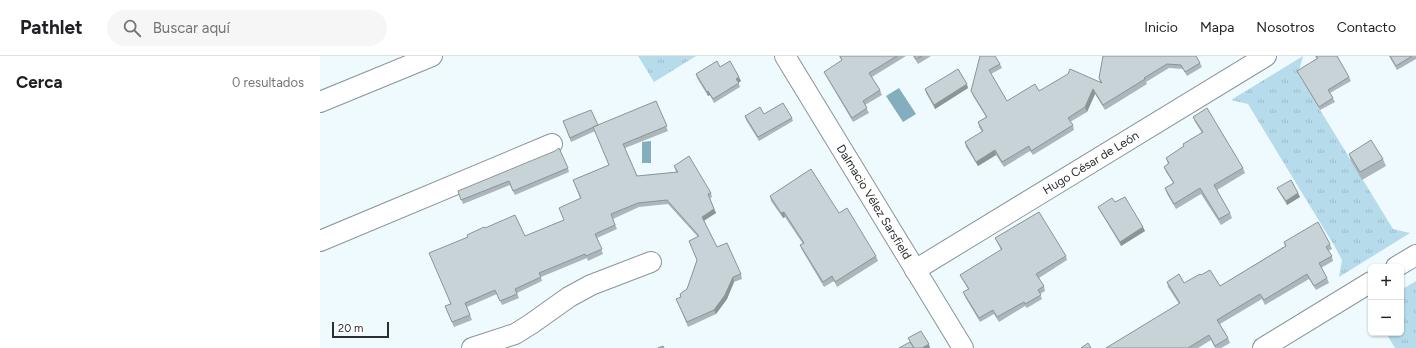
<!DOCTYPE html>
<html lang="es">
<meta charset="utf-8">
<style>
:root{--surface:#fff;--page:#f6f6f6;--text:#202124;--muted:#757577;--line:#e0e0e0}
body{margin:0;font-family:Figtree,sans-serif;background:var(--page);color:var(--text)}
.controls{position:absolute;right:12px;bottom:12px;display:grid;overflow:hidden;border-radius:6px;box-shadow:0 1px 3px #0004}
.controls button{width:36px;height:36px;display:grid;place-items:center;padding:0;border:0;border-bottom:1px solid var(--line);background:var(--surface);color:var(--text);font:20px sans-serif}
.scale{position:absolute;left:12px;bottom:10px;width:57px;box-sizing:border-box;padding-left:4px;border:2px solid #2a2e30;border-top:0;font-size:11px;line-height:14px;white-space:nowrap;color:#2a2e30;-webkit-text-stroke:3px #fff;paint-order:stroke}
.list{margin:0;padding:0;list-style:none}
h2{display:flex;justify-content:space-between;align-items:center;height:52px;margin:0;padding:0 16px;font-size:17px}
h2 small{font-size:13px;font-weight:400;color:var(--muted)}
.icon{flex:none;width:22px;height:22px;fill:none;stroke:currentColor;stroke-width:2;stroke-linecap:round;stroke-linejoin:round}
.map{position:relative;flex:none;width:1096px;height:292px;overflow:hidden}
header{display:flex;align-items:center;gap:24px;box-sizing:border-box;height:56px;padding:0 20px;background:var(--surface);border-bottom:1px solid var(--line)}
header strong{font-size:19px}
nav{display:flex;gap:22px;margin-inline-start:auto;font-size:14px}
.search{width:280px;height:36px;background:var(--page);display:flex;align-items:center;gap:10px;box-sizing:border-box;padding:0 14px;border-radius:22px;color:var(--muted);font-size:15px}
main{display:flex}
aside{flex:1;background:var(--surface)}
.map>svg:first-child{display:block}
</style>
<header>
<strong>Pathlet</strong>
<div class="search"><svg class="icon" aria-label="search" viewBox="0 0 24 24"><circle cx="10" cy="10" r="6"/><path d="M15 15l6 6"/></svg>Buscar aquí</div>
<nav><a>Inicio</a><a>Mapa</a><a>Nosotros</a><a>Contacto</a></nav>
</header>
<main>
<aside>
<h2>Cerca<small>0 resultados</small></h2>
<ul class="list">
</ul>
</aside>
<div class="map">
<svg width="1096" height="292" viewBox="0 0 1096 292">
<defs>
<pattern id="park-tufts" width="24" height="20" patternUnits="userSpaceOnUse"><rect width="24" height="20" fill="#b6dbea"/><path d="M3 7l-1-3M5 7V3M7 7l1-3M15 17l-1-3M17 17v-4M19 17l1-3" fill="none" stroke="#9dbcc9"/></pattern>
</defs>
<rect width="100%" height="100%" fill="#eefafe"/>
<path fill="url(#park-tufts)" d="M318,0H376L334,26Z
M983,0L978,18L1073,173L1090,177L1019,221L1022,204L1015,191L928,48L911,44Z
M1096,225V292H1075L1066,277H1081V234Z"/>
<path fill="#84adbd" d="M579,32L596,58L583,66L566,40Z
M331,85V107H322V86Z"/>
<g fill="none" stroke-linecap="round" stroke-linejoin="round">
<defs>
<g id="minor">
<path id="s1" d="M465,0L643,292"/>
<path d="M0,46L112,0"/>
<path d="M0,185L232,88"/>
<path d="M1076,211L1096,199"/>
<path id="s2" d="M595,214L946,0"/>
<path d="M152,292L195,278L211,268L249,241L271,229L331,206"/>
<path d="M943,292L1051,226"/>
</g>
</defs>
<use href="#minor" stroke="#8a9498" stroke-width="22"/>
<use href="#minor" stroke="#fff" stroke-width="20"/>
</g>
<path fill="#acb5ba" d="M519,0H586L552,21L560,34L562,39L545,49L549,57L533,66L506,20L504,16L522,5Z
M593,0H611L598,8Z
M660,0L680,8L682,12L671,18L687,45L719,35L780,26L779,22L783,0L880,7L882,11L867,20L863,13L849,12L826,26L827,28L785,54L775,38L767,56L750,66L753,69L754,74L713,99L710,95L684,111L676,99L658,110L646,91L645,86L662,76L659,71L658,66L666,61L653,40L651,35Z
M995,0H1017L1029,21L1031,25L1010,37L1015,46L1000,54L979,19L977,15L997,3Z
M1069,0H1096V3L1077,14Z
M400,11L421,25L418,26L420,31L394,47L390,39L388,40L377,22L376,18Z
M648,32L615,53L606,37L605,33Z
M336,45L348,75L305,92L317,120L356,116L354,110L391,137L392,141L390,142L396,157L384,165L397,191L421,218L422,223L414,226L407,243L396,258L368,271L358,247L356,243L361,241L367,233L377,204L369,185L378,181L348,148L319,151L293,163L297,173L277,182L283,198L268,205L267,202L221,221L222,225L197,237L199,242L182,249L177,238L147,251L152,264L134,271L125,250L130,248L148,181L165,172L205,180L244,164L260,142L253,124L289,109L275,75L251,86L243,65L278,70Z
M444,58L472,62L473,65L439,85L426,64L425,60Z
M873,61L923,112L925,117L897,134L910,157L912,162L901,169L881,138L856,153L847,138L845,132L853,127L846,116L844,111L848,108L846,102L864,91L863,88L882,77L875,66Z
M1029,98L1063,103L1066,110L1042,124L1031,105Z
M248,112L249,116L195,139L190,129L143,148L138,135Z
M957,132L978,137L980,141L967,149L959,136Z
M450,140L519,157L556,200L558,205L517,231L514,225L504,231L482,194L480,189L483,188L465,161L463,162L451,145Z
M778,151L825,175L801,190L780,155Z
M675,182L746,200L747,204L719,222L724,230L725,235L720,238L722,243L707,252L705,250L679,266L674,258L660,266L645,241L643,236L648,233L642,223L640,219L681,194Z
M964,186L1010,188L1012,193L1008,195L1012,200L1013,205L1001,212L1007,222L1009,227L996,234L989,223L945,249L942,243L900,268L908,282L910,287L901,292H895L891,284L878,292H786L859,248L848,231L847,226L864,227L881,219L900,230L965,190Z"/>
<path fill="#8c9497" d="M419,21L421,25L418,27L416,23Z
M647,28L648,32L615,53L614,49Z
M773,33L775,38L767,56L765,51Z
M388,35L390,39L388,40L387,36Z
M675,94L676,99L658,110L656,106Z
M978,137L980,141L967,149L966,145Z
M394,153L396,157L383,165L382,161Z
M464,156L465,161L463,162L461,157Z
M823,171L825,175L801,190L800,186Z
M413,221L414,226L407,243L396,258L394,254Z
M609,288L610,292H602Z"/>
<path fill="#c8d3d8" stroke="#8c9497" d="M520,0H577L549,17L560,34L543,45L547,52L532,62L504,16L522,4Z
M594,0H602L596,3Z
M660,0H675L680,8L669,14L687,45L715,28L719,35L748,18L750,13L782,27L779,22L783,0H876L880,7L865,16L861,9L847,8L824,22L825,23L783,49L773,33L765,51L748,62L753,69L711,95L709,90L682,106L675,94L656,106L645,86L663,75L658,66L667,61L651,35Z
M996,0H1017L1029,21L1008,34L1013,42L999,51L977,15L998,2Z
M1070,0H1092L1076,10Z
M397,5L400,11L410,5L419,21L416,23L419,27L393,43L388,35L387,36L376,18Z
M638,13L647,28L614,49L605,33Z
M336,45L347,70L303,88L317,120L358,116L354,110L369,100L391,137L388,138L394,153L382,161L397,191L407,187L421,218L413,221L405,239L394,254L367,266L356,243L361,241L360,238L367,233L377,204L369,185L379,180L347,144L318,147L291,158L295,169L275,178L282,193L266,200L265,198L219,217L221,221L195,233L197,238L180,245L175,234L145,247L150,259L132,266L125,250L131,248L109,197L148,181L147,179L164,171L165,172L195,159L205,180L244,164L239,152L261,142L253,124L289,109L273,71Z
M463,47L472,62L438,81L425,60L440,51L444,58Z
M887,52L923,112L894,129L910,157L899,163L880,132L854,148L845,132L854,127L844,111L849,107L846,102L864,90L863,88L883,76L873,61Z
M271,54L278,69L250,82L243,65Z
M1051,84L1063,103L1040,116L1029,98Z
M239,92L248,112L193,135L189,125L141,144L138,135L235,95Z
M491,113L519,157L527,152L556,200L515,226L512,220L503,226L480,189L484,187L464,156L461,157L450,140Z
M971,124L978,137L966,145L957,132Z
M805,141L823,171L800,186L778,151L792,142L795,146Z
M719,156L746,200L716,218L724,230L718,234L721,239L705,248L704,246L677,261L673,254L659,262L643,236L649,233L640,219L682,193L675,182Z
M998,166L1010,188L1006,191L1012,200L999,207L1007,222L994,230L987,218L944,244L940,238L897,264L908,282L895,290L889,279L868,292H786L860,247L847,226L859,218L864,227L880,218L881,219L890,214L900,230L966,190L964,186Z
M601,275L609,288L602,292H594L588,282Z
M590,286L594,292H579Z
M768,287L771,292H761Z
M343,290L344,292H338Z"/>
<g text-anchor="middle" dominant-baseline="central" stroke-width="3" stroke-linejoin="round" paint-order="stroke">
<g font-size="12" fill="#2a2e30" stroke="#fff">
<text stroke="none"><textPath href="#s2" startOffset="206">Hugo César de León</textPath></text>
<text stroke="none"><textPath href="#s1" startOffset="171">Dalmacio Vélez Sarsfield</textPath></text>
</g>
</g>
</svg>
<div class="controls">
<button>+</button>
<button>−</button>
</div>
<div class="scale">20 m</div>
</div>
</main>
